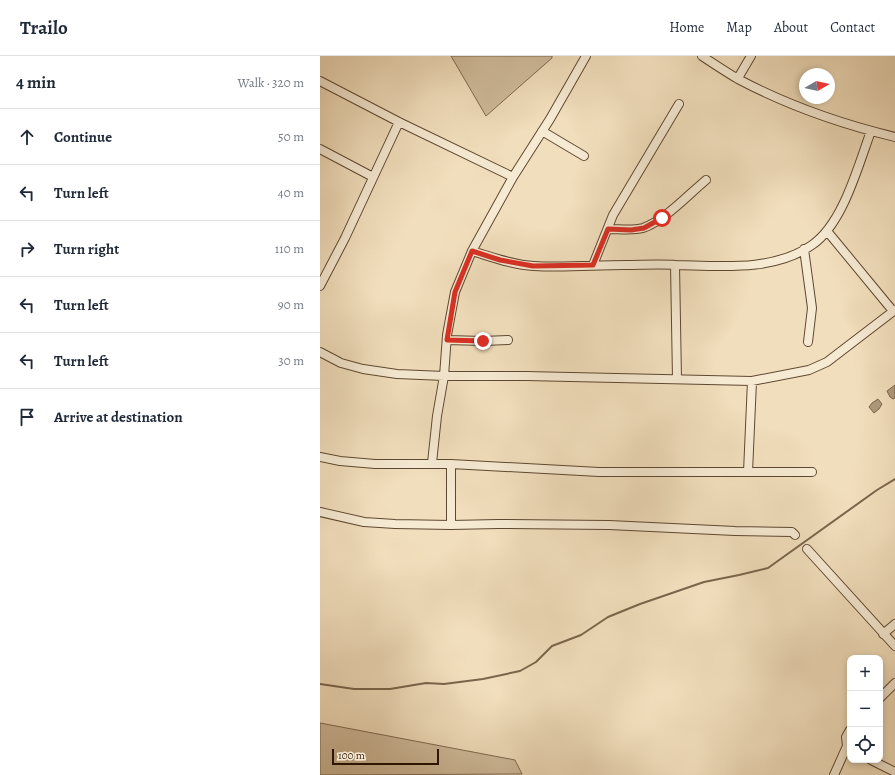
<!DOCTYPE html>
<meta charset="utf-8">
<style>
:root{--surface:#fff;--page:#f2f2f3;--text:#1f2937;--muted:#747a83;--line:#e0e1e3}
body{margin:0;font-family:Alegreya,serif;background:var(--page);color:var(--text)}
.controls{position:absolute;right:12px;bottom:12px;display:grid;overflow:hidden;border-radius:8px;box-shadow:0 2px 6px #0003}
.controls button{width:36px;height:36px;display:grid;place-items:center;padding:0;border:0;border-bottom:1px solid var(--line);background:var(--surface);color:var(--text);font:20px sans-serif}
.compass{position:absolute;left:479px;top:12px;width:36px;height:36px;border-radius:50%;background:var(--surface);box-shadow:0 2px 6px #0003;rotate:81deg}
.scale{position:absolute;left:12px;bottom:10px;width:107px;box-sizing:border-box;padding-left:4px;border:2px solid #2e1602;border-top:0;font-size:11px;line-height:14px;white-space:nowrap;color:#2e1602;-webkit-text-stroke:3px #f6ead3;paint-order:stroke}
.stop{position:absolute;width:12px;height:12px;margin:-9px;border:3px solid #d93025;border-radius:50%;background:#fff}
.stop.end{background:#d93025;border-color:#fff;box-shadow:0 1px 4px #0008}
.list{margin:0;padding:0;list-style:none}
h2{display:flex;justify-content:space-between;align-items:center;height:52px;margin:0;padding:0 16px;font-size:17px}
h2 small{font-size:13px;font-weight:400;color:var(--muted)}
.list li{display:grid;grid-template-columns:26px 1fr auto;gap:12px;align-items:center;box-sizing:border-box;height:56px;padding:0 16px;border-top:1px solid var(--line)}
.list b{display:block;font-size:15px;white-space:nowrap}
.list em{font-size:13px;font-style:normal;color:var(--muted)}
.icon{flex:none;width:22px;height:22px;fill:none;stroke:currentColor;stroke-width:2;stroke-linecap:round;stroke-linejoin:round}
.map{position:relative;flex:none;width:575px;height:719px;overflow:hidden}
header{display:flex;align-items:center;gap:24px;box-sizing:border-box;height:56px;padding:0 20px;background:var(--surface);border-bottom:1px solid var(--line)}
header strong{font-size:19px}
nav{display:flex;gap:22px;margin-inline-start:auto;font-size:14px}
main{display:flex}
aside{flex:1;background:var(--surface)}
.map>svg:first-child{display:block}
</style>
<header>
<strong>Trailo</strong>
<nav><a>Home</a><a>Map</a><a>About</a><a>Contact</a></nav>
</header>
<main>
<aside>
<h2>4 min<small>Walk · 320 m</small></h2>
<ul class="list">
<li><svg class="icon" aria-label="ahead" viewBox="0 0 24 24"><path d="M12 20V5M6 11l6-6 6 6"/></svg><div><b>Continue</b></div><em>50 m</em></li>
<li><svg class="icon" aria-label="left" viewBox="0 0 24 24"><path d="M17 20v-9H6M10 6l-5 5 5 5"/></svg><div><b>Turn left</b></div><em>40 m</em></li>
<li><svg class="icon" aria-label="right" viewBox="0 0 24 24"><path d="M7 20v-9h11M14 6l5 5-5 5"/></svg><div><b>Turn right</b></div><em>110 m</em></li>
<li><svg class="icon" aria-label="left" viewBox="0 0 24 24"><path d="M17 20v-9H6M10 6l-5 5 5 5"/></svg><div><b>Turn left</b></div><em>90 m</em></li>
<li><svg class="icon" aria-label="left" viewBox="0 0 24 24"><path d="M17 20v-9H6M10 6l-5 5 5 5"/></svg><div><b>Turn left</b></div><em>30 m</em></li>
<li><svg class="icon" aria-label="arrive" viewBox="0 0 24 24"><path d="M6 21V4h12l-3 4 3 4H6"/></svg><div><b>Arrive at destination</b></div></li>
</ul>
</aside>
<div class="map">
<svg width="575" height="719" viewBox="0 0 575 719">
<rect width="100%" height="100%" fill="#f1debc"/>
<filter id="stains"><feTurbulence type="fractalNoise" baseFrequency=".005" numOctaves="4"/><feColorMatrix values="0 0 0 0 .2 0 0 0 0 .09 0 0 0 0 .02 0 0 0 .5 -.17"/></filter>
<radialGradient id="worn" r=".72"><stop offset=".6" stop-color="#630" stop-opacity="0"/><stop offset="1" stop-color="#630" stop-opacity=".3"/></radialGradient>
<path fill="#d0bc9c" stroke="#7f694f" d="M131,0H232V2L166,60Z
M0,667L195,704L202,718L0,719Z"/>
<path fill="#af9a7d" stroke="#7b654c" d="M575,329V342L573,343L570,341L567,335Z
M558,343L562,348L559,353L554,357L549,351L552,347Z"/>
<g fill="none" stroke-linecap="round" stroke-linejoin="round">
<path stroke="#7b654c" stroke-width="2" d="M0,628L34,633H70L106,627L124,628L163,623L200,615L216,606L232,590L261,579L288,561L320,548L384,526L419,519L448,512L557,434L575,423"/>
<defs>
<path id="minor" d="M382,0C394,8 406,16 418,23C467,49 521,68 575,81
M418,22L431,0
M0,25L79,66L193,121
M222,75L264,100
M0,93L53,121
M288,173C300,173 312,175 323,172C344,165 368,139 386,124
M507,175L573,255
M484,193L492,252L488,286
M152,195C172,201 193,209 214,210C244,212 275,209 305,209C322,209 339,208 356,209C401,210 453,216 492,189C523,168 538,110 551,75
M273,209L293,159L359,48
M355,209L357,323
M0,230L25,182L79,66
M127,284L163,285L188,284
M0,296L21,307L43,313L77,318L124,320H206L432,325L489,314L507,306L575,254
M0,401L20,405L55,408H131L279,416H492
M112,407L117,360L124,320L127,279L135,236L152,195L193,121L230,63L266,0
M131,408V469
M428,416L432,325
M0,456L44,466L75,468L131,469L178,468L289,469L415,475L472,476L475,479
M487,493L575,590
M563,578L575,568
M560,642L575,627
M529,693L527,690L526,681L530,674
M551,704L575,716
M514,719L527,690"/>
</defs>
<use href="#minor" stroke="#5f4830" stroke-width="10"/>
<use href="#minor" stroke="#f6ead3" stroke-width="8"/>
</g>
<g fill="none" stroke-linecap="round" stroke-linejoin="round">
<path stroke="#d93025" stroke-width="5" d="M163,285L127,284L135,236L152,195L180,204L213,210L273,209L288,173L311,174L324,172L342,162"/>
</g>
<rect width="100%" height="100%" filter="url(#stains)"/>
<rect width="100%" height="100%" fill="url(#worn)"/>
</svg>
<div class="controls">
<button>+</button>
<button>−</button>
<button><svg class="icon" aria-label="locate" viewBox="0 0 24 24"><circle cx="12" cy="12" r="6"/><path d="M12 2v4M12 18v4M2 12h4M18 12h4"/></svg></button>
</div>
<svg class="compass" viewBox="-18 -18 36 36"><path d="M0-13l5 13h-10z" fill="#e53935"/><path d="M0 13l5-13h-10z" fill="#747a83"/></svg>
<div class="scale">100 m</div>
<div class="stop" style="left:342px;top:162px"></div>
<div class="stop end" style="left:163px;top:285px"></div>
</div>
</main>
